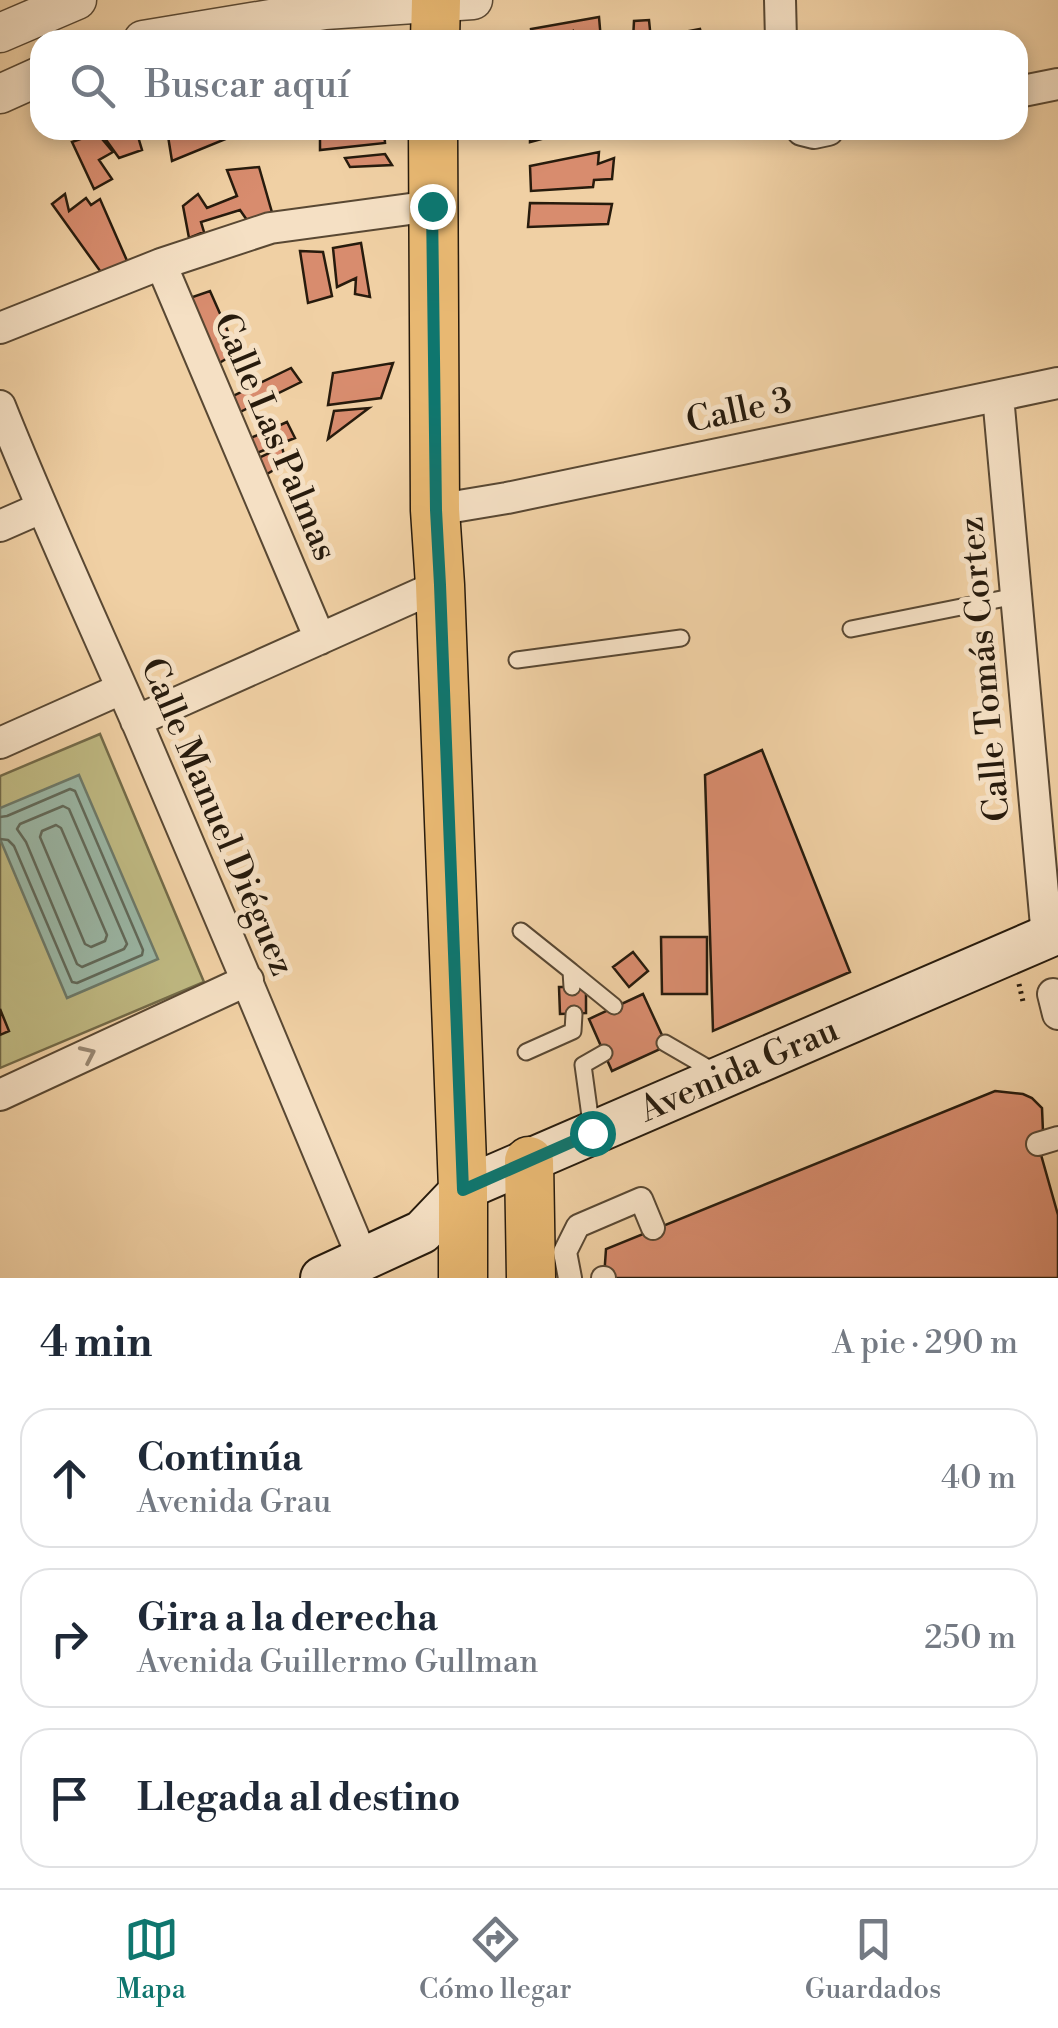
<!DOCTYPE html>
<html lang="es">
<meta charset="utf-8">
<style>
:root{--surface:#fff;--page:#f2f2f3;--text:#1f2937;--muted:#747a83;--line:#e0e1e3;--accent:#0f766e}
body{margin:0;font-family:"Libre Bodoni",serif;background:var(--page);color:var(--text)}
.stop{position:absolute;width:30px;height:30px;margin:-22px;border:8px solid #0f766e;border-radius:50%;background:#fff}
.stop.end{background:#0f766e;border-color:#fff;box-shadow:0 2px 10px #0008}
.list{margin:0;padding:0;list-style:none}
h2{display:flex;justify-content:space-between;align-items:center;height:130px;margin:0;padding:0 40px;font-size:42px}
h2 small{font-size:32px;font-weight:400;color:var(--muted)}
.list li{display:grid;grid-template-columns:65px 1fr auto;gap:30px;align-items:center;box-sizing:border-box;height:140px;margin:0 20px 20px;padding:0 20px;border:2px solid var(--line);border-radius:30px}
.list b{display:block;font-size:38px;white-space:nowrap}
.list p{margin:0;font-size:32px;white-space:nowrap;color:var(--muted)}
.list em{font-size:32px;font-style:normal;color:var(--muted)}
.icon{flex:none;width:55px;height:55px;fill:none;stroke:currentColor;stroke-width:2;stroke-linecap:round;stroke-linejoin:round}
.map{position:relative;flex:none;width:1058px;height:1278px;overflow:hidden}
.search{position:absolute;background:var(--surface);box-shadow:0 5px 15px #0003;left:30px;right:30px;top:30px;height:110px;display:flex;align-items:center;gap:25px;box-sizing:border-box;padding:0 35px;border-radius:30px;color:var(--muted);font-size:38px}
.sheet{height:610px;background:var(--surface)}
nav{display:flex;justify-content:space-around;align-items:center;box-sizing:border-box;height:140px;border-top:2px solid var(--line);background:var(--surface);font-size:28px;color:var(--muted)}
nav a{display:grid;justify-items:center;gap:5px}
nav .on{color:var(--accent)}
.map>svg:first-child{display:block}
</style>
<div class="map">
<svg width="1058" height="1278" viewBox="0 0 1058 1278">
<rect width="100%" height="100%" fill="#f0d0a4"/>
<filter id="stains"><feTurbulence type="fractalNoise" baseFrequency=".002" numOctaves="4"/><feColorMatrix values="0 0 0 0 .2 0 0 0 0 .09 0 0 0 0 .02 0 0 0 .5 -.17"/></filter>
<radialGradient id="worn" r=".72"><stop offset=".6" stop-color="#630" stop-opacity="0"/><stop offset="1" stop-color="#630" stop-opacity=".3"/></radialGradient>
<path fill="#bfb982" stroke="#736a48" stroke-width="2.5" d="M100,734L204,982L0,1068V776Z"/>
<path fill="#9ab7a6" stroke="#6c7969" stroke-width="2.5" d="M79,775L158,959L67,998L0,839V808Z"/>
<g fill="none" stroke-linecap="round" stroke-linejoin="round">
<path stroke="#60695a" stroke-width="2.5" d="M63,806L69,809L127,944L124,949L82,967L77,964L26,842L17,829L20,824Z
M0,817L7,816L70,789L75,791L143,950L142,955L77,983L72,982L14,846L8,840L0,839
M56,825L61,828L107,935L105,941L91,947L85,944L40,837L42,831Z"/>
</g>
<path fill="#d88c6e" stroke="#271b0d" stroke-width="2.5" d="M599,17L601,40H576L573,31L561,40H532L531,29Z
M649,20L651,40H633L634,21Z
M700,29L703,40H686L684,32Z
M99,130H136L142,150L119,158Z
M167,130H232L233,136L172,161Z
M320,130H384L385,143L320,150Z
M530,130H575L530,142Z
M97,133L113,152L99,160L112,179L94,189L72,142Z
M599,152L598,164L614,158L612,179L594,180L593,187L531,191L530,166Z
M385,154L392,165L350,167L345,158Z
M259,167L273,216L249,223L240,210L201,222L204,232L189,238L183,206L198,194L207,208L237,196L227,170Z
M65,194L69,211L86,198L91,205L100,199L128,263L103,275L52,204Z
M530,203L612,204L608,224L528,227Z
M361,243L370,297L355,294L356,278L337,287L333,248Z
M300,251L323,252L332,296L308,303Z
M210,291L237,352L213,367L184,300Z
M393,363L381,398L328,405L333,373Z
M291,368L301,382L238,413L227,399Z
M369,408L328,439L334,411Z
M287,422L295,438L249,456L244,441Z
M282,447L286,463L260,478L252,461Z
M762,750L850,972L713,1031L705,775Z
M661,937H707V994H662Z
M633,952L648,971L629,987L613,967Z
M559,987H586V1013L560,1014Z
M643,994L667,1046L612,1071L589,1019Z
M0,1009L9,1031L0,1035Z
M995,1091L1023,1094L1032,1098L1042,1108L1043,1132L1038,1144L1058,1215V1278H604L606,1249Z"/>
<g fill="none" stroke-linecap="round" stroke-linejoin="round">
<defs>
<path id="service" d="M851,629L1016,596
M517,660L681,638
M521,931L571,971L572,987
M571,971L614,1006
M665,1043L715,1072
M526,1052L573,1031L574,1014
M592,1131L583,1065L604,1053"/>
<path id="pedestrian" d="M1038,1144L1058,1138
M570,1278L565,1252L578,1226L641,1199L653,1228
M603,1278H604"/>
<path id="minor" d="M780,0L781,40
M1018,92L1058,84
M802,130L814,133L828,130
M161,264L320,639
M0,328L161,264L270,228L432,206
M998,396L1047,937
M0,406C43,514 92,620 139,727C215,904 289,1081 363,1259
M435,510L507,498L1058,383
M0,526L41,508
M136,721L440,585
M0,743L121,689
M1053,994L1058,1014
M0,1095L248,980"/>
<path id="tertiary" d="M0,33L77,0
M143,40L325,10L473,0
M0,94L40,76"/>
<g id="secondary">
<path id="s1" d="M322,1278L422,1232L463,1189L1058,932"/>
</g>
<path id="primary" d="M435,40L436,0
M433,130L435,510L440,585L463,1189V1278
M529,1161L531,1278"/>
</defs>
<use href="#service" stroke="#594833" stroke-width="19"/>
<use href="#pedestrian" stroke="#594833" stroke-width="26"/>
<use href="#minor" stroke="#594833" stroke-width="34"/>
<use href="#tertiary" stroke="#594833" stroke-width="41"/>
<use href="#secondary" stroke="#271b0d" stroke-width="46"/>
<use href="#primary" stroke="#271b0d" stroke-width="51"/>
<path stroke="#271b0d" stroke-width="5" stroke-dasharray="2.5 5" stroke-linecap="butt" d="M1019,984L1024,1006"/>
<use href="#service" stroke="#f5e0c4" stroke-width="15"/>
<use href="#pedestrian" stroke="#f5e0c4" stroke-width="22"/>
<use href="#minor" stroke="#f5e0c4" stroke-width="30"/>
<use href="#tertiary" stroke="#f5e0c4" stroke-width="38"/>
<use href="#secondary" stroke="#f5e0c4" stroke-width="42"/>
<use href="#primary" stroke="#e8b872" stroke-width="48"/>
</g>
<defs><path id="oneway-chevron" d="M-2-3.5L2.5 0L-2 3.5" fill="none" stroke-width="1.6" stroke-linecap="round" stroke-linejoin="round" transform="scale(2.5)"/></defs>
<use stroke="#988772" href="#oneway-chevron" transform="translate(88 1054) rotate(-25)"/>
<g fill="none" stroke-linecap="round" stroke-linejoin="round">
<path stroke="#0f766e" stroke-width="12" d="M432,206L436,510L440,585L463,1190L592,1133"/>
</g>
<g text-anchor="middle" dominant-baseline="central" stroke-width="10" stroke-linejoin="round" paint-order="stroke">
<g font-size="35" fill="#271b0d" stroke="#f5e0c4">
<text transform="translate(739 411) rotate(-12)">Calle 3</text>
<text transform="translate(275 437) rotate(67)">Calle Las Palmas</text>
<text transform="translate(985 669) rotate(-95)">Calle Tomás Cortez</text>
<text transform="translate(217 817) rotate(67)">Calle Manuel Diéguez</text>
<text stroke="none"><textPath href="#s1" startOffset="470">Avenida Grau</textPath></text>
</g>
</g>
<rect width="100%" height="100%" filter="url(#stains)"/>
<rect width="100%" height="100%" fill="url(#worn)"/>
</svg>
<div class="stop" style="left:592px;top:1133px"></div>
<div class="stop end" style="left:432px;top:206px"></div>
<div class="search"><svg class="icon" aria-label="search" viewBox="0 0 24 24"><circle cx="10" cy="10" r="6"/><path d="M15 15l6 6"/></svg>Buscar aquí</div>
</div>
<section class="sheet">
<h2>4 min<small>A pie · 290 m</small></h2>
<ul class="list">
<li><svg class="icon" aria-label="ahead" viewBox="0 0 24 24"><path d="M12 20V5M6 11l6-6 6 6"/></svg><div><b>Continúa</b><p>Avenida Grau</p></div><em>40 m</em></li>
<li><svg class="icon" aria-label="right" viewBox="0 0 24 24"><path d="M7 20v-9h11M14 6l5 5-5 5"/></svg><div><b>Gira a la derecha</b><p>Avenida Guillermo Gullman</p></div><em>250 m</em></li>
<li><svg class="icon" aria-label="arrive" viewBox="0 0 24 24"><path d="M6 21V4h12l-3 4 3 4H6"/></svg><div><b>Llegada al destino</b></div></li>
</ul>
</section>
<nav>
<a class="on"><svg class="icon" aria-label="map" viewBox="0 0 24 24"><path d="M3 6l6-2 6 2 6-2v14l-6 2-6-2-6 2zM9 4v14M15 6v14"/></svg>Mapa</a>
<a><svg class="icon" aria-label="directions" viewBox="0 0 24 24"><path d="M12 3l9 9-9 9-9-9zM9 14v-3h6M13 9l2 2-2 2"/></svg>Cómo llegar</a>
<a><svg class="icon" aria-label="saved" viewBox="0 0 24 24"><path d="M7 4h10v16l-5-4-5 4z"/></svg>Guardados</a>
</nav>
